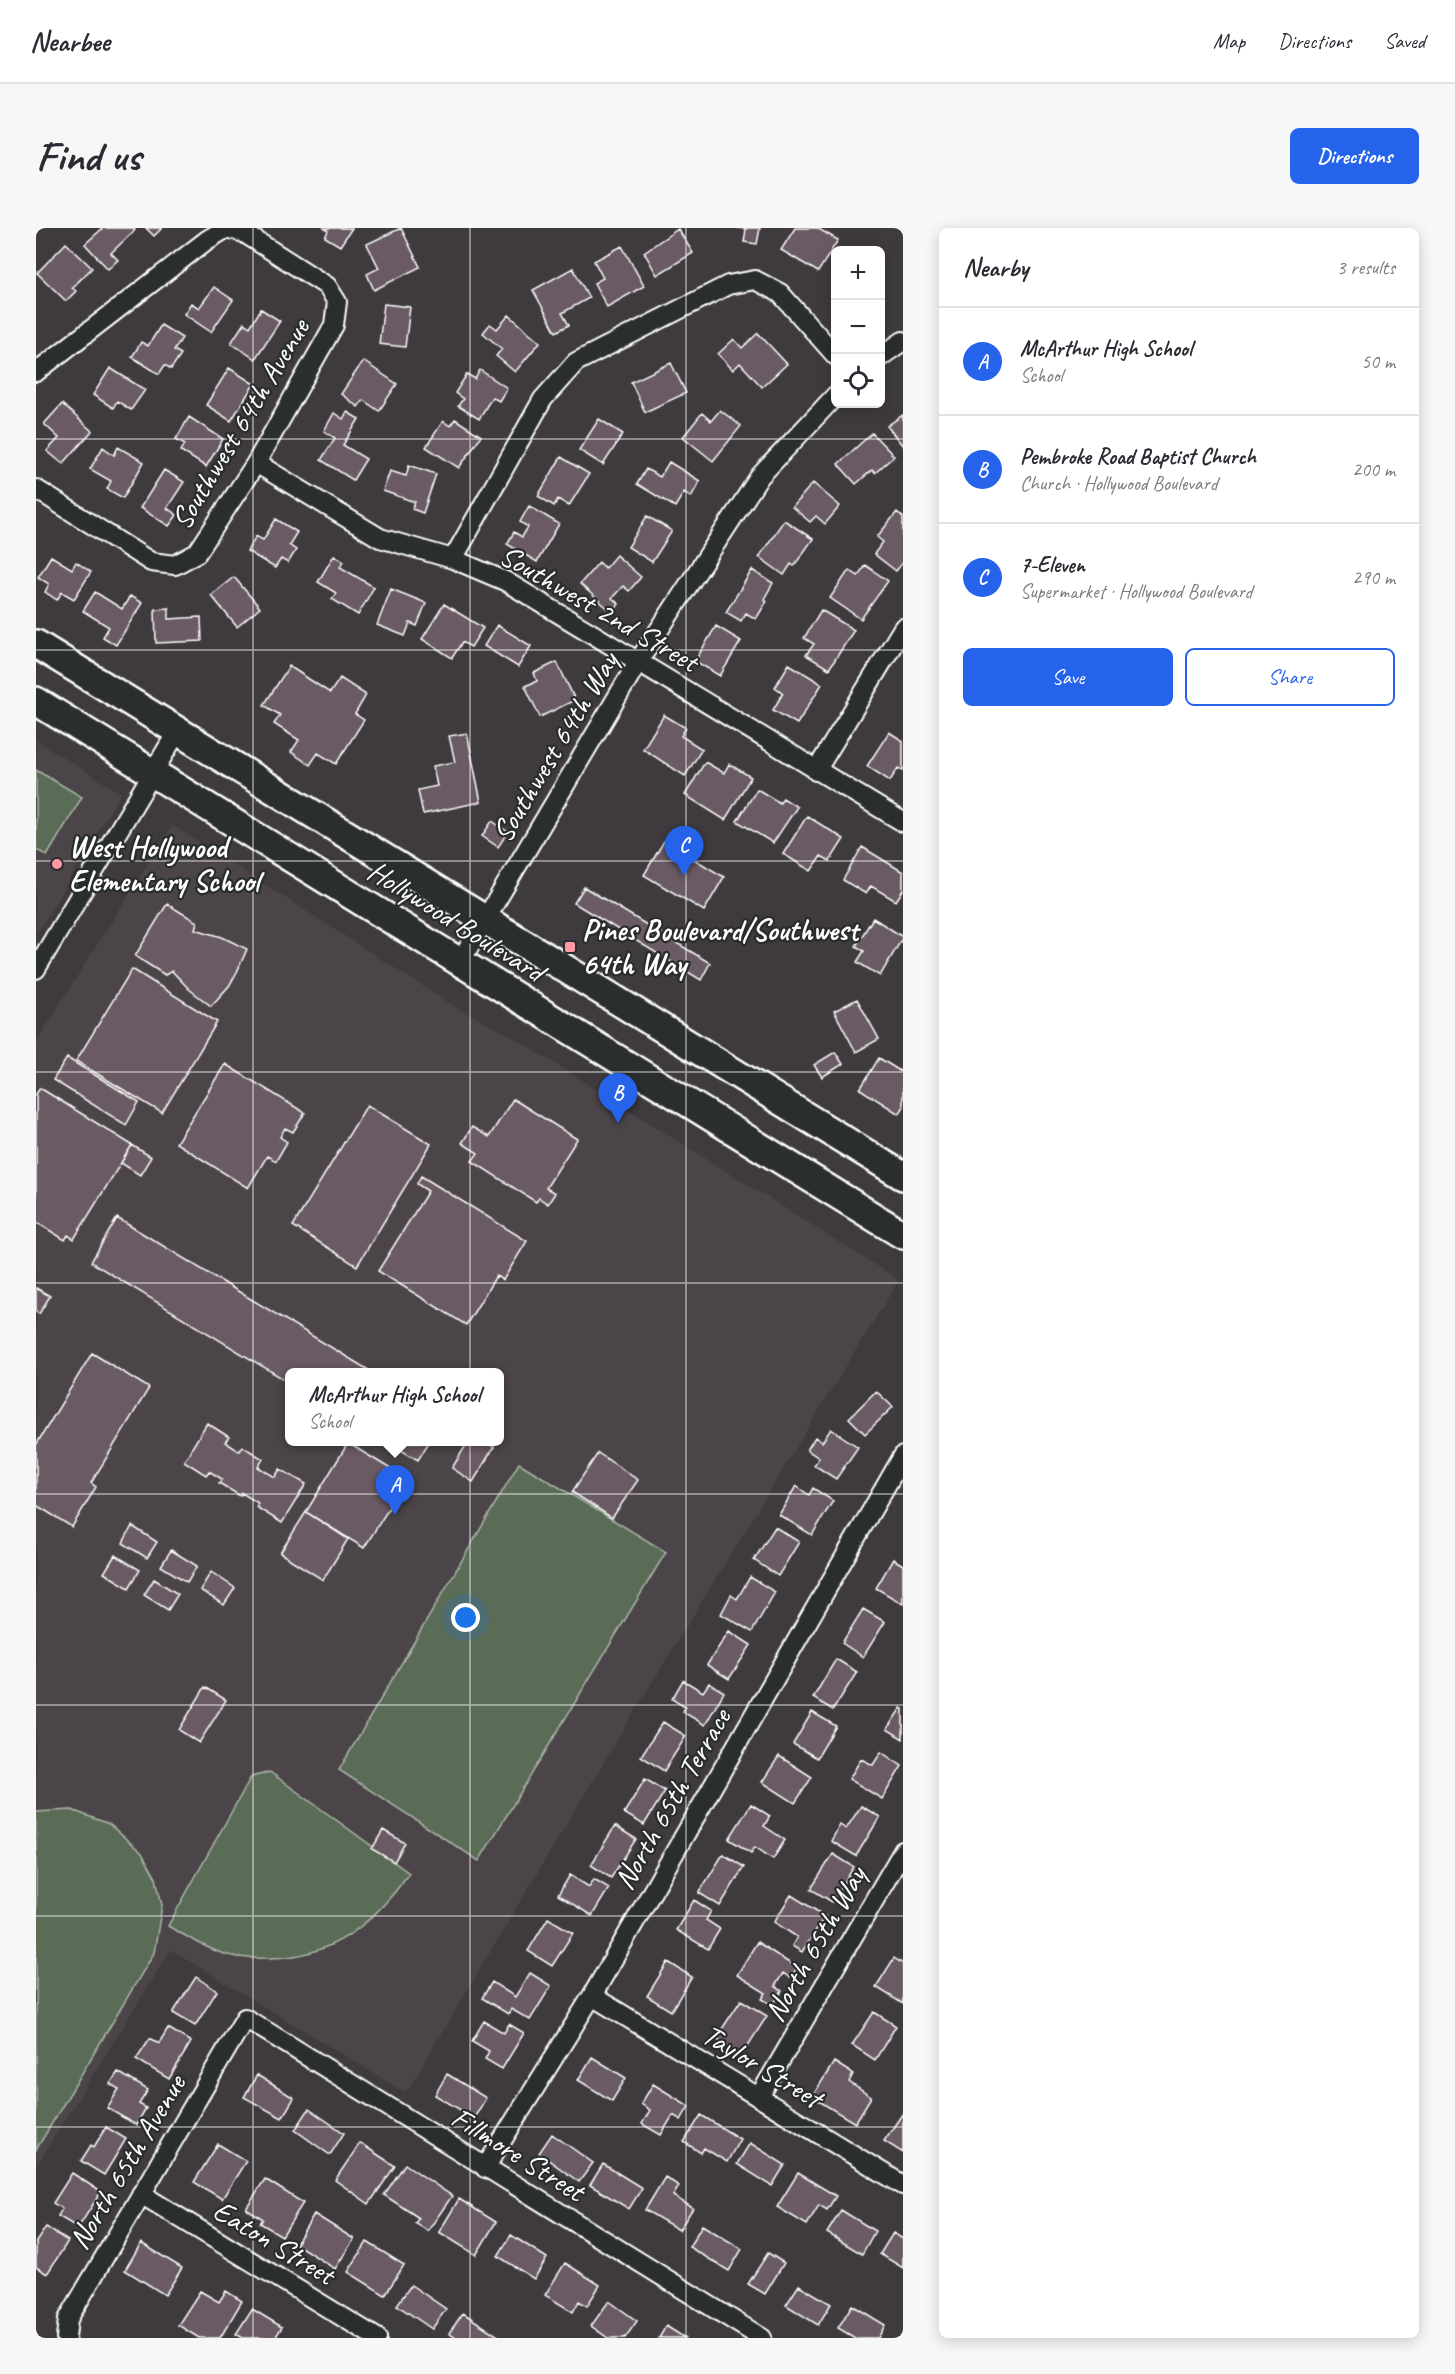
<!DOCTYPE html>
<meta charset="utf-8">
<style>
:root{--surface:#fff;--page:#f7f7f7;--text:#2b2b33;--muted:#7c7c81;--line:#e1e1e2;--accent:#2563eb}
body{margin:0;font-family:Caveat,sans-serif;background:var(--page);color:var(--text)}
.controls{position:absolute;right:18px;top:18px;display:grid;overflow:hidden;border-radius:9px;box-shadow:0 3px 15px #0003}
.controls button{width:54px;height:54px;display:grid;place-items:center;padding:0;border:0;border-bottom:2px solid var(--line);background:var(--surface);color:var(--text);font:30px sans-serif}
.you{position:absolute;left:430px;top:1390px;width:21px;height:21px;margin:-15px;border:4px solid #fff;border-radius:50%;background:#1a73e8;box-shadow:0 0 0 9px #1a73e833}
.badge{display:grid;place-items:center;width:39px;height:39px;border-radius:50%;background:var(--accent);color:#fff;font-size:20px;font-weight:700}
.pin{position:absolute;translate:-50% -50px;filter:drop-shadow(0 2px 3px #0008)}
.pin::after{content:'';position:absolute;top:32px;width:21px;height:18px;background:inherit;clip-path:polygon(0 0,100% 0,50% 100%)}
.popup{position:absolute;left:249px;top:1140px;width:219px;height:78px;box-sizing:border-box;display:grid;place-content:center;border-radius:9px;background:var(--surface);filter:drop-shadow(0 2px 4px #0005);font-size:20px;white-space:nowrap;color:var(--muted)}
.popup b{font-size:22px;color:var(--text)}
.popup::after{content:'';position:absolute;left:50%;top:100%;margin-left:-12px;border:12px solid transparent;border-top-color:var(--surface)}
.list{margin:0;padding:0;list-style:none}
h2{display:flex;justify-content:space-between;align-items:center;height:78px;margin:0;padding:0 24px;font-size:26px}
h2 small{font-size:20px;font-weight:400;color:var(--muted)}
.list li{display:grid;grid-template-columns:39px 1fr auto;gap:18px;align-items:center;box-sizing:border-box;height:108px;padding:0 24px;border-top:2px solid var(--line)}
.list b{display:block;font-size:22px;white-space:nowrap}
.list p{margin:0;font-size:20px;white-space:nowrap;color:var(--muted)}
.list em{font-size:20px;font-style:normal;color:var(--muted)}
.actions{display:flex;gap:12px;padding:18px 24px}
.actions a{flex:1;padding:14px 0;border:2px solid var(--accent);border-radius:9px;text-align:center;font-size:21px;color:var(--accent)}
.actions .main{background:var(--accent);color:#fff}
.icon{flex:none;width:33px;height:33px;fill:none;stroke:currentColor;stroke-width:2;stroke-linecap:round;stroke-linejoin:round}
.map{position:relative;flex:none;width:867px;height:2110px;overflow:hidden;border-radius:9px}
header{display:flex;align-items:center;gap:36px;box-sizing:border-box;height:84px;padding:0 30px;background:var(--surface);border-bottom:2px solid var(--line)}
header strong{font-size:28px}
nav{display:flex;gap:33px;margin-inline-start:auto;font-size:21px}
.intro{display:flex;align-items:center;justify-content:space-between;box-sizing:border-box;height:144px;padding:0 36px}
h1{margin:0;font-size:42px}
.button{padding:15px 27px;border-radius:9px;background:var(--accent);color:#fff;font-size:21px;font-weight:700}
main{display:flex;gap:36px;padding:0 36px}
aside{flex:1;background:var(--surface);border-radius:9px;box-shadow:0 3px 15px #0003}
.map>svg:first-child{display:block}
</style>
<header>
<strong>Nearbee</strong>
<nav><a>Map</a><a>Directions</a><a>Saved</a></nav>
</header>
<div class="intro"><h1>Find us</h1><a class="button">Directions</a></div>
<main>
<div class="map">
<svg width="867" height="2110" viewBox="0 0 867 2110">
<rect width="100%" height="100%" fill="#3e3a3e"/>
<filter id="ink" filterUnits="userSpaceOnUse"><feTurbulence type="fractalNoise" baseFrequency=".0167" numOctaves="2"/><feDisplacementMap in="SourceGraphic" scale="12" xChannelSelector="R" yChannelSelector="G"/><feConvolveMatrix kernelMatrix="1 2 1 2 8 2 1 2 1" color-interpolation-filters="sRGB"/></filter>
<g filter="url(#ink)">
<path fill="#4c4449" fill-rule="evenodd" d="M0,512L85,565L0,707Z
M136,597L418,778L477,809L863,1052L575,1522L370,1865L135,1722L0,1938V814ZM254,1144H464V1214H254Z"/>
<path fill="#5a6c56" stroke="#acb6aa" stroke-width="1.5" d="M0,542L46,569L11,628L0,621Z
M483,1235L630,1324L443,1633L303,1542Z
M234,1544L373,1645C338,1695 298,1729 235,1730C218,1731 200,1730 185,1725C166,1718 149,1708 132,1698L215,1549Z
M36,1582L73,1596L106,1625L120,1650L126,1677L118,1725L0,1922V1584Z"/>
<path fill="#6b5a63" stroke="#fff" stroke-width="1.5" d="M67,0H97L99,2L75,25L82,32L72,41L49,16Z
M110,0H126L118,8Z
M288,0H316L304,18L289,9L292,3Z
M365,0L384,39L338,62L331,46L343,40L331,16Z
M701,0H724L721,16L708,14L710,1Z
M759,0H781L802,12L782,44L745,22Z
M642,1L657,25L621,47L608,24Z
M30,15L56,40L36,60L40,63L30,73L1,45Z
M586,18L608,58L571,79L558,55L567,50L558,33Z
M537,40L553,70L526,85L533,97L520,104L497,62Z
M178,59L197,72L175,104L148,86L155,75L163,80Z
M348,76L374,79L369,119L343,116Z
M225,81L244,93L219,131L195,115L208,95L214,99Z
M473,87L504,114L479,144L460,128L466,121L447,105L454,96L461,101Z
M125,97L146,110L138,122L145,126L135,141L129,137L123,146L96,129L105,114L112,118Z
M722,105L751,136L726,159L704,135L697,142L682,126L698,111L706,120Z
M327,133L361,156L343,183L327,172L322,179L305,166Z
M635,135L650,165L609,184L595,154Z
M74,140L109,162L95,182L81,173L77,180L57,167Z
M193,140L218,156L195,193L170,177Z
M444,142L471,160L463,173L456,169L443,191L422,178L427,171L419,165L431,146L439,151Z
M26,176L56,203L27,236L11,223L23,210L8,196Z
M684,182L705,198L677,233L647,209L666,185L675,193Z
M311,184L323,191L307,217L330,231L317,252L285,232L299,210L288,203L298,185L307,191Z
M867,187V218L851,198Z
M153,189L187,211L170,239L145,223L149,216L140,211Z
M419,191L445,208L423,240L390,219L407,193L414,198Z
M563,191L587,206L567,237L543,222Z
M836,205L858,228L839,245L836,242L820,256L802,236Z
M67,219L78,227L82,219L108,234L87,270L71,261L75,253L54,241Z
M525,229L553,246L533,278L522,271L518,278L502,268Z
M633,234L664,253L655,269L648,264L639,279L601,256L610,241L624,249Z
M373,237L400,246L387,285L376,281L379,274L347,263L354,243L370,248Z
M128,242L148,254L131,280L141,287L133,298L104,280Z
M777,255L804,278L789,296L780,288L774,294L756,279Z
M493,278L523,296L501,334L471,316L478,304L486,309L492,299L484,294Z
M861,284L867,289V334L860,343L838,326L847,314L841,309Z
M611,288L636,303L616,334L592,319Z
M240,291L261,304L253,317L260,322L252,335L245,331L239,340L211,323L220,308L227,312Z
M748,292L777,311L758,338L755,336L748,347L723,329Z
M298,327L308,333L304,339L338,359L322,387L296,371L300,365L282,354Z
M580,327L605,349L593,363L587,358L576,370L583,376L576,384L544,356L563,334L569,340Z
M15,328L36,341L40,334L55,344L38,371L26,364L21,372L9,364L13,356L2,349Z
M829,337L852,353L825,391L794,370L813,342L822,348Z
M716,342L737,355L728,371L731,373L720,391L710,385L705,393L690,384Z
M198,349L224,380L201,399L175,367Z
M355,361L390,375L381,398L374,395L369,408L341,397Z
M59,364L86,381L94,368L106,375L80,417L67,409L73,399L47,383Z
M408,376L447,400L435,419L426,414L416,430L386,411Z
M133,380V391L165,389L166,413L120,415L119,381Z
M785,382L818,402L793,441L770,427L778,416L768,410Z
M461,397L495,418L482,439L448,418Z
M680,398L705,413L684,448L659,433Z
M521,434L539,472L504,489L489,458L501,453L498,445Z
M753,436L786,456L761,496L737,482L747,465L739,459Z
M253,438L294,465L304,450L330,467L319,486L328,492L300,536L282,525L274,537L255,524L263,512L238,496L244,487L228,477Z
M628,487L650,500L645,508L666,521L649,548L607,521Z
M853,504L867,513V543L862,540L854,553L831,538Z
M431,505L445,574L387,586L382,562L401,558L397,538L419,534L413,508Z
M669,534L688,545L693,536L715,549L689,592L649,567Z
M721,561L744,575L747,570L761,579L737,615L701,593Z
M771,588L808,611L794,633L785,628L775,643L747,626Z
M456,593L472,604L462,619L446,608Z
M628,613L688,649L668,683L608,647Z
M826,619L867,644V662L860,673L835,658L830,666L807,652Z
M548,659L674,735L665,752L538,675Z
M131,676L161,694L159,701L186,709L211,721L201,744L193,758L175,778L153,761L136,743L129,747L99,728Z
M837,690L867,709L844,748L821,734L828,723L820,718Z
M96,741L181,794L126,885L40,833Z
M821,771L843,811L820,824L798,783Z
M799,824L807,836L786,849L778,837Z
M31,830L103,874L90,897L17,852Z
M843,830L867,845V880L863,886L824,861Z
M189,836L269,885L257,904L249,900L244,909L251,914L240,933L231,928L212,960L140,915Z
M4,860L96,917L38,1011L32,1007L29,1012L0,994V866Z
M477,871L541,911L510,960L519,965L512,976L503,970L500,974L436,933L442,925L426,915L436,899L453,909Z
M331,877L395,916L321,1038L257,998Z
M96,917L115,929L104,947L85,935Z
M385,948L491,1013L467,1052L460,1048L430,1097L342,1043L392,963L381,956Z
M81,990L195,1059L336,1144H254V1155L55,1034Z
M0,1060L14,1068L3,1086L0,1084Z
M56,1125L113,1160L55,1255L60,1259L36,1299L0,1277V1217Z
M840,1163L857,1179L829,1206L813,1190Z
M171,1195L193,1209L189,1214L203,1223L206,1218L227,1231L222,1239L239,1249L244,1241L270,1256L246,1295L220,1279L222,1275L206,1265L204,1268L183,1255L186,1251L173,1243L170,1247L148,1233Z
M795,1201L822,1219L800,1251L778,1237L783,1230L771,1222L779,1209L786,1214Z
M351,1214H393L382,1232Z
M432,1214H449L458,1219L437,1254L416,1240Z
M312,1215L371,1251L328,1320L270,1284Z
M562,1225L602,1252L576,1290L536,1264Z
M760,1258L773,1267L777,1260L797,1273L776,1307L743,1287Z
M270,1284L312,1311L287,1352L244,1325Z
M96,1298L121,1314L111,1330L87,1315Z
M739,1299L763,1314L742,1348L718,1332Z
M135,1322L161,1338L151,1354L125,1338Z
M79,1327L104,1342L93,1360L68,1345Z
M857,1331L867,1337V1376L840,1360Z
M175,1344L199,1360L188,1377L164,1362Z
M714,1349L739,1364L716,1404L685,1386L695,1367L701,1371Z
M118,1351L142,1366L132,1382L108,1367Z
M827,1381L849,1394L827,1429L806,1415Z
M693,1403L715,1417L693,1451L671,1437Z
M800,1431L821,1444L797,1482L777,1470Z
M647,1452L667,1464L673,1455L688,1464L669,1497L647,1484L649,1479L636,1471Z
M169,1459L190,1472L163,1515L143,1502Z
M865,1480L867,1481V1511L851,1501Z
M776,1484L800,1498L781,1530L757,1516Z
M627,1494L650,1508L628,1543L605,1528Z
M845,1524L866,1538L846,1571L813,1551L825,1531L837,1537Z
M743,1528L776,1549L759,1575L726,1554Z
M609,1551L629,1563L608,1597L588,1585Z
M715,1576L734,1588L728,1598L749,1612L737,1631L719,1619L715,1625L693,1611Z
M825,1578L844,1589L820,1628L795,1613L804,1597L810,1601Z
M579,1598L600,1611L575,1650L555,1637Z
M347,1602L369,1615L358,1634L336,1621Z
M687,1626L708,1639L684,1678L663,1665Z
M797,1626L818,1639L796,1674L775,1661Z
M534,1647L553,1659L558,1651L573,1660L556,1688L522,1667Z
M755,1667L789,1688L766,1724L756,1718L761,1709L738,1694Z
M658,1672L675,1683L670,1692L684,1701L672,1721L640,1702Z
M512,1690L537,1705L516,1738L492,1723Z
M721,1714L761,1740L754,1750L747,1745L739,1758L746,1763L737,1777L726,1771L730,1765L701,1747Z
M858,1730L867,1736V1776L840,1759Z
M632,1734L656,1749L635,1783L611,1768Z
M494,1745L515,1758L494,1792L475,1781L472,1786L446,1770L456,1754L479,1769Z
M160,1749L181,1763L159,1798L137,1785Z
M705,1772L731,1788L706,1827L680,1810Z
M838,1784L860,1798L839,1832L816,1817Z
M448,1793L468,1805L473,1796L488,1805L466,1841L449,1831L453,1823L436,1813Z
M132,1800L155,1814L133,1851L100,1831L114,1810L123,1815Z
M556,1829L590,1850L576,1873L542,1852Z
M798,1834L817,1846L813,1854L835,1869L819,1895L776,1869Z
M82,1844L112,1862L103,1876L110,1880L100,1897L71,1880L83,1861L74,1856Z
M411,1846L450,1870L438,1890L399,1867Z
M221,1847L258,1870L246,1890L208,1869Z
M617,1856L653,1878L645,1892L637,1887L625,1907L606,1896L614,1882L605,1876Z
M273,1881L308,1905L294,1927L259,1902Z
M867,1885V1925L848,1913Z
M665,1887L704,1911L691,1934L668,1920L665,1925L648,1914Z
M70,1899L90,1911L68,1947L45,1933L55,1917L58,1919Z
M516,1906L557,1935L543,1954L503,1925Z
M324,1915L359,1938L333,1976L299,1952Z
M714,1915L749,1937L736,1958L701,1936Z
M182,1916L210,1933L186,1971L158,1954Z
M369,1936L416,1968L392,2003L379,1995L383,1990L348,1967Z
M567,1936L606,1960L593,1981L554,1957Z
M36,1945L65,1964L42,2000L22,1988L26,1981L17,1975Z
M762,1945L800,1968L791,1982L783,1977L771,1997L741,1979Z
M629,1949L643,1958L637,1968L657,1980L643,2002L609,1982Z
M229,1951L267,1975L246,2008L224,1995L227,1991L210,1980Z
M423,1971L460,1994L440,2027L403,2004Z
M805,1982L839,2003L826,2026L791,2005Z
M278,1986L318,2011L299,2041L260,2016Z
M666,1997L706,2021L693,2043L653,2019Z
M10,1999L32,2013L11,2046L0,2039V2014Z
M857,2005L867,2011V2040L844,2026Z
M475,2007L511,2030L498,2051L462,2028Z
M331,2014L368,2037L349,2067L312,2044Z
M105,2015L146,2040L129,2067L89,2042Z
M732,2025L748,2035L729,2066L712,2056Z
M529,2035L564,2057L551,2078L543,2073L537,2084L509,2067Z
M375,2057L410,2081L396,2101L361,2077Z
M763,2057L795,2076L782,2097L750,2077Z
M164,2063L183,2074L190,2063L206,2073L184,2110H163L142,2097Z
M573,2073L601,2093L589,2110H572L555,2098Z
M816,2077L849,2097L842,2110H819L802,2100Z
M216,2081L246,2099L239,2110H207L200,2106Z
M427,2085L464,2109L463,2110H420L413,2105Z
M630,2098L649,2110H623Z"/>
<g fill="none" stroke-linecap="round" stroke-linejoin="round">
<defs>
<path id="minor" d="M844,129L867,113
M0,144L171,12L191,0L208,5L291,58L301,74L298,97L220,235L161,325L139,337L115,334L0,261
M220,235L344,310L417,331L469,353L867,594
M417,331L507,171L540,134L692,57L719,52L744,65L800,128
M780,543L867,400
M424,734L602,434L724,248L800,167
M0,741L141,504
M556,1768L867,1957
M723,1869L867,1623
M449,1940L556,1768L867,1228
M105,1966L341,2110
M30,2110L32,2091L209,1790L726,2110"/>
<path id="highway" d="M0,416L867,948
M0,473L867,1007"/>
</defs>
<use href="#minor" stroke="#fff" stroke-width="22"/>
<use href="#highway" stroke="#fff" stroke-width="32"/>
<use href="#minor" stroke="#2a2d2e" stroke-width="18"/>
<use href="#highway" stroke="#2a2d2e" stroke-width="27"/>
</g>
</g>
<path fill="none" stroke="#fff" stroke-width="1.5" stroke-opacity="0.55" d="M217,0V2110M434,0V2110M650,0V2110M0,211H867M0,422H867M0,633H867M0,844H867M0,1055H867M0,1266H867M0,1477H867M0,1688H867M0,1899H867"/>
<g fill="#ff9aa2" stroke="#2a2d2e" stroke-width="2">
<circle cx="21" cy="636" r="6"/>
<rect x="528" y="713" width="12" height="12" rx="3"/>
</g>
<g text-anchor="middle" dominant-baseline="central" stroke-width="4.5" stroke-linejoin="round" paint-order="stroke">
<g font-size="30" fill="#fff" stroke="#2a2d2e">
<text transform="translate(204 196) rotate(-59)">Southwest 64th Avenue</text>
<text transform="translate(563 380) rotate(30)">Southwest 2nd Street</text>
<text transform="translate(519 519) rotate(-59)">Southwest 64th Way</text>
<text transform="translate(420 693) rotate(32)">Hollywood Boulevard</text>
<text transform="translate(636 1571) rotate(-60)">North 65th Terrace</text>
<text transform="translate(779 1716) rotate(-60)">North 65th Way</text>
<text transform="translate(726 1838) rotate(31)">Taylor Street</text>
<text transform="translate(482 1926) rotate(32)">Fillmore Street</text>
<text transform="translate(91 1934) rotate(-59)">North 65th Avenue</text>
<text transform="translate(238 2014) rotate(31)">Eaton Street</text>
</g>
<g font-size="30" font-weight="bold" fill="#fff" stroke="#2a2d2e" text-anchor="start">
<text x="33" y="619">West Hollywood<tspan x="33" dy="34">Elementary School</tspan></text>
<text x="546" y="702">Pines Boulevard/Southwest<tspan x="546" dy="34">64th Way</tspan></text>
</g>
</g>
</svg>
<div class="controls">
<button>+</button>
<button>−</button>
<button><svg class="icon" aria-label="locate" viewBox="0 0 24 24"><circle cx="12" cy="12" r="6"/><path d="M12 2v4M12 18v4M2 12h4M18 12h4"/></svg></button>
</div>
<div class="you"></div>
<div class="pin badge" style="left:359px;top:1287px">A</div>
<div class="popup"><b>McArthur High School</b>School</div>
<div class="pin badge" style="left:582px;top:895px">B</div>
<div class="pin badge" style="left:648px;top:648px">C</div>
</div>
<aside>
<h2>Nearby<small>3 results</small></h2>
<ul class="list">
<li><span class="badge">A</span><div><b>McArthur High School</b><p>School</p></div><em>50 m</em></li>
<li><span class="badge">B</span><div><b>Pembroke Road Baptist Church</b><p>Church · Hollywood Boulevard</p></div><em>200 m</em></li>
<li><span class="badge">C</span><div><b>7-Eleven</b><p>Supermarket · Hollywood Boulevard</p></div><em>290 m</em></li>
</ul>
<div class="actions"><a class="main">Save</a><a>Share</a></div>
</aside>
</main>
